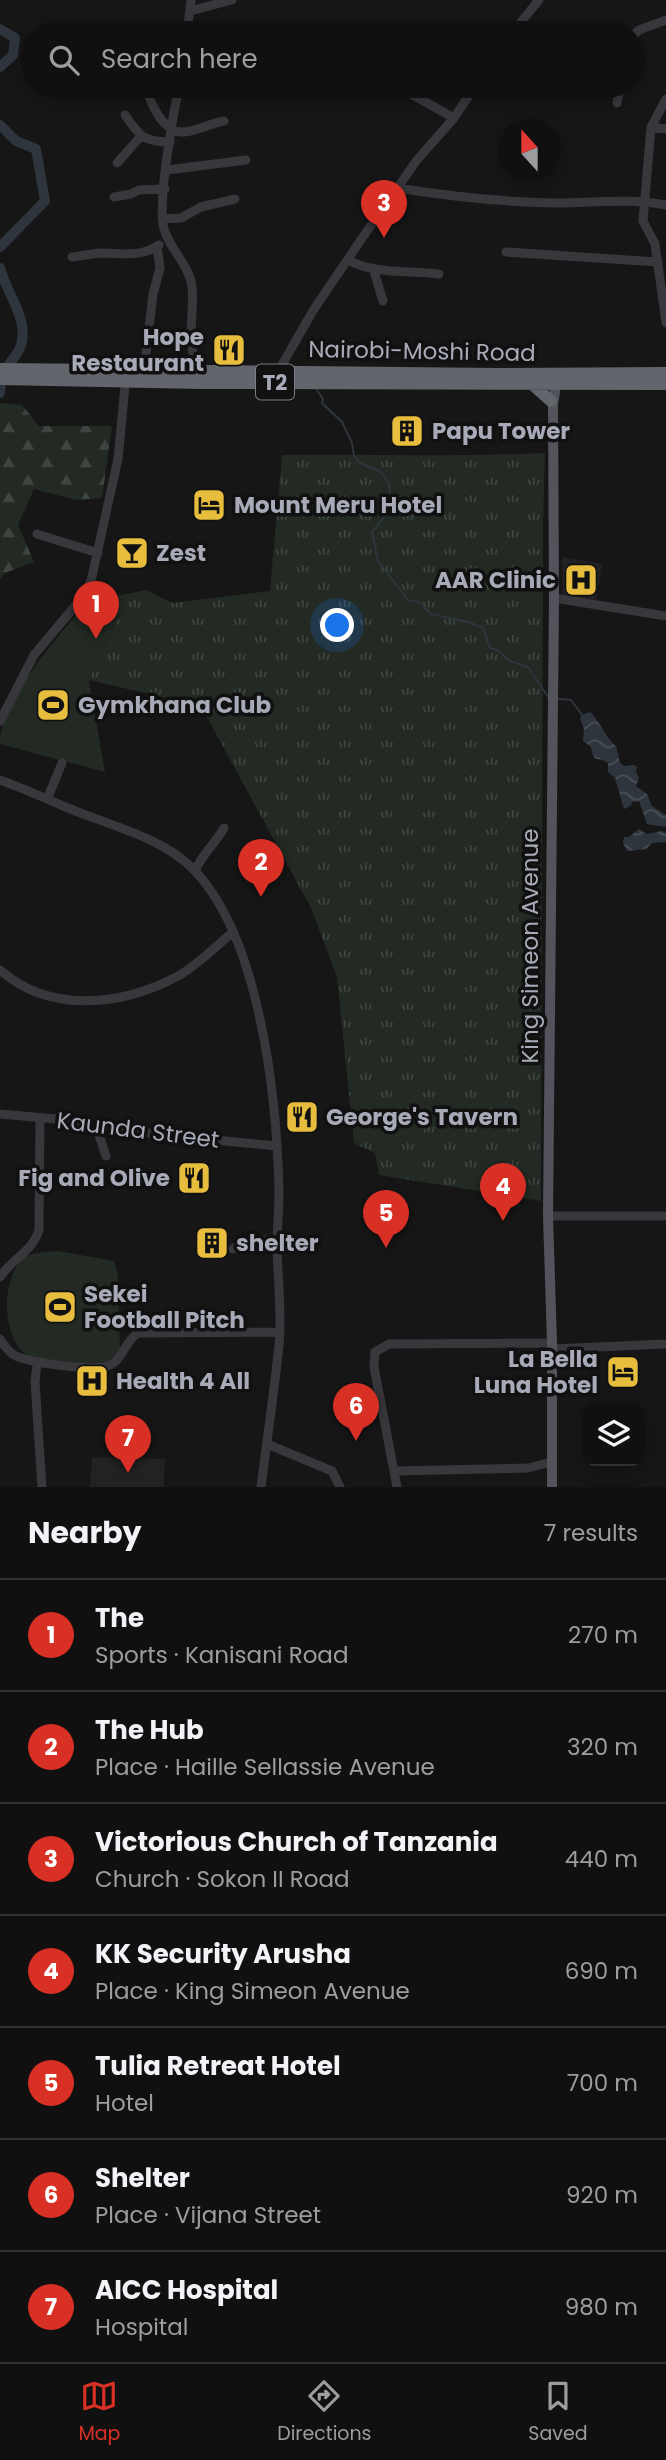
<!DOCTYPE html>
<meta charset="utf-8">
<style>
:root{--surface:#101011;--page:#19191a;--text:#f1f3f6;--muted:#9c9d9f;--line:#303031;--accent:#d93025}
body{margin:0;font-family:Poppins,sans-serif;background:var(--page);color:var(--text)}
.controls{position:absolute;right:21px;bottom:21px;display:grid;overflow:hidden;border-radius:14px;box-shadow:0 4px 18px #0003}
.controls button{width:63px;height:63px;display:grid;place-items:center;padding:0;border:0;border-bottom:2px solid var(--line);background:var(--surface);color:var(--text);font:35px sans-serif}
.compass{position:absolute;left:498px;top:119px;width:63px;height:63px;border-radius:50%;background:var(--surface);box-shadow:0 4px 18px #0003;rotate:339deg}
.you{position:absolute;left:338px;top:626px;width:24px;height:24px;margin:-18px;border:5px solid #fff;border-radius:50%;background:#1a73e8;box-shadow:0 0 0 10px #1a73e833}
.badge{display:grid;place-items:center;width:46px;height:46px;border-radius:50%;background:var(--accent);color:#fff;font-size:23px;font-weight:700}
.pin{position:absolute;translate:-50% -58px;filter:drop-shadow(0 2px 4px #0008)}
.pin::after{content:'';position:absolute;top:37px;width:24px;height:21px;background:inherit;clip-path:polygon(0 0,100% 0,50% 100%)}
.list{margin:0;padding:0;list-style:none}
h2{display:flex;justify-content:space-between;align-items:center;height:91px;margin:0;padding:0 28px;font-size:30px}
h2 small{font-size:23px;font-weight:400;color:var(--muted)}
.list li{display:grid;grid-template-columns:46px 1fr auto;gap:21px;align-items:center;box-sizing:border-box;height:112px;padding:0 28px;border-top:2px solid var(--line)}
.list b{display:block;font-size:26px;white-space:nowrap}
.list p{margin:0;font-size:23px;white-space:nowrap;color:var(--muted)}
.list em{font-size:23px;font-style:normal;color:var(--muted)}
.icon{flex:none;width:38px;height:38px;fill:none;stroke:currentColor;stroke-width:2;stroke-linecap:round;stroke-linejoin:round}
.map{position:relative;flex:none;width:666px;height:1487px;overflow:hidden}
.search{position:absolute;background:var(--surface);box-shadow:0 4px 18px #0003;left:21px;right:21px;top:21px;height:77px;display:flex;align-items:center;gap:18px;box-sizing:border-box;padding:0 24px;border-radius:38px;color:var(--muted);font-size:26px}
.sheet{height:875px;background:var(--surface)}
nav{display:flex;justify-content:space-around;align-items:center;box-sizing:border-box;height:98px;border-top:2px solid var(--line);background:var(--surface);font-size:19px;color:var(--muted)}
nav a{display:grid;justify-items:center;gap:4px}
nav .on{color:var(--accent)}
.map>svg:first-child{display:block}
</style>
<div class="map">
<svg width="666" height="1487" viewBox="0 0 666 1487">
<defs>
<pattern id="grass-tufts" width="24" height="20" patternUnits="userSpaceOnUse" patternTransform="scale(1.75)"><rect width="24" height="20" fill="#222a23"/><path d="M3 7l-1-3M5 7V3M7 7l1-3M15 17l-1-3M17 17v-4M19 17l1-3" fill="none" stroke="#3f4641"/></pattern>
<pattern id="forest-firs" width="22" height="20" patternUnits="userSpaceOnUse" patternTransform="scale(1.75)"><rect width="22" height="20" fill="#222a23"/><path d="M5 1l3.5 6h-7zM16 11l3.5 6h-7z" fill="#3f4641"/></pattern>
<pattern id="water-waves" width="16" height="10" patternUnits="userSpaceOnUse" patternTransform="scale(1.75)"><rect width="16" height="10" fill="#2f353c"/><path d="M0 5q4-4 8 0t8 0" fill="none" stroke="#4a5056"/></pattern>
</defs>
<rect width="100%" height="100%" fill="#161617"/>
<path fill="#222224" d="M562,557L602,564L596,600L563,596Z
M92,1457L165,1459L164,1487H90Z"/>
<path fill="url(#grass-tufts)" d="M545,453L543,525L541,1201L379,1175L375,1153L354,1143L337,977L311,908L201,706L89,680L119,613L87,602L146,590L172,603L270,591L282,455C370,454 458,457 545,453Z"/>
<path fill="url(#forest-firs)" d="M0,403L22,405L39,426H112L102,498L76,500L34,489L18,525L34,562L5,573L0,579Z"/>
<path fill="#222a23" d="M87,602L119,613L89,680L105,772L0,744C0,701 59,635 87,602Z
M58,1251L114,1261L118,1276L120,1349L106,1363C82,1363 53,1366 30,1357C0,1341 0,1276 26,1256C35,1252 49,1252 58,1251Z"/>
<path fill="url(#water-waves)" d="M590,712C600,721 606,739 616,746L620,763L624,766L634,765L637,767L636,772L639,778L636,786L647,794L652,806L666,815V827L647,824L639,801L632,802L631,806L624,809L615,778L608,772V763C598,755 594,766 591,747L583,741L584,729L580,718L582,715Z
M639,829L647,834L662,831L666,833V842L652,843L646,849L627,851L623,843L624,837H629Z"/>
<g fill="none" stroke-linecap="round" stroke-linejoin="round">
<path stroke="#2f353c" stroke-width="2" d="M317,390L323,399L322,403L342,422L352,443L354,456L360,463L381,472L389,483L390,492L385,516L372,532L378,561L408,600L419,602L431,614L471,623L483,628L490,648L497,650L510,661L528,667L549,698
M559,699L571,700L582,715"/>
<path stroke="#2f353c" stroke-width="10" d="M0,29L15,38L13,55L0,67
M0,125L16,141L36,149L45,201L0,247
M0,268C6,293 31,321 20,348C16,358 5,366 2,376C0,381 1,388 0,393"/>
<path stroke="#37373c" stroke-width="9" d="M190,11L232,0
M187,33L191,0
M512,33L539,0
M633,36L639,30L666,20
M147,86C149,102 162,130 181,132C195,133 210,123 224,121
M179,86C173,115 157,203 164,229C170,250 189,264 192,287C195,315 184,344 200,370
M404,90L454,118
M666,99L651,127L643,221L655,244L666,323
M617,103L620,86
M125,115C140,136 143,142 170,142
M651,127L666,129
M117,163L141,136
M167,170L246,160
M397,188C448,196 501,202 553,203C590,203 630,198 666,205
M114,197L131,194L139,190L165,189
M163,219L181,218L201,207L235,199
M506,252L658,262
M72,257C81,256 90,254 100,253C120,253 141,258 159,245
M348,260C375,275 409,270 439,274
M373,268L383,301
M279,370L314,309L367,231L417,160L454,118L475,86
M144,371L153,294L160,268L157,247
M37,534L98,553
M554,598L666,616
M0,721L34,655L81,599L91,581L118,459L126,376
M0,780C25,789 49,800 73,810C112,826 162,838 192,868C260,935 277,1099 279,1191C279,1210 277,1230 277,1249C278,1281 282,1313 279,1345C274,1392 267,1440 261,1487
M48,797L62,763
M195,871C202,854 215,844 224,828
M0,970C50,1014 122,1006 178,976C198,965 216,946 233,932
M0,1114L56,1119L154,1134L276,1146
M96,1126L106,1156
M548,1216H666
M233,1249L243,1242L277,1239
M0,1277C12,1259 33,1251 39,1230L40,1118
M0,1339C4,1345 8,1352 14,1355C27,1363 97,1372 110,1365C123,1359 125,1341 138,1333L279,1332
M552,1349L666,1344
M37,1364L35,1382L42,1487
M267,1444L332,1471L340,1487
M394,1471L528,1468L552,1462
M397,1487L374,1367L375,1352L389,1344L552,1343"/>
<path stroke="#53545b" stroke-width="10" d="M552,1487V1343L548,1216L554,598L553,405L557,378"/>
<path stroke="#63656d" stroke-width="12" d="M0,369L497,374L666,373
M0,379L201,383L666,384
M532,384L551,401"/>
</g>
<defs>
<symbol id="restaurant-square" viewBox="-11 -11 22 22"><rect x="-9" y="-9" width="18" height="18" rx="4" fill="#e7bd3e" stroke="#111112"/><path d="M-5-6h1v4h1v-4h1v4h1v-4h1v5L-1.5 .5V6h-2V.5L-5-1ZM5-6V6H3V1.5H1.5Q1.5-4 5-6Z" fill="#111"/></symbol>
<symbol id="building-square" viewBox="-11 -11 22 22"><rect x="-9" y="-9" width="18" height="18" rx="4" fill="#e7bd3e" stroke="#111112"/><path d="M-4-6H4V6H1V3H-1V6H-4ZM-2.5-4.3h1.7v1.8h-1.7ZM.8-4.3h1.7v1.8H.8ZM-2.5-1h1.7V.8h-1.7ZM.8-1h1.7V.8H.8Z" fill="#111"/></symbol>
<symbol id="hotel-square" viewBox="-11 -11 22 22"><rect x="-9" y="-9" width="18" height="18" rx="4" fill="#e7bd3e" stroke="#111112"/><path d="M-6-4.5h1.5V1H6V5H4.5V3h-9V5H-6ZM-4 0a1.8 1.8 0 1 1 3.6 0ZM.5 0V-2.5h3Q6-2.5 6 0Z" fill="#111"/></symbol>
<symbol id="bar-square" viewBox="-11 -11 22 22"><rect x="-9" y="-9" width="18" height="18" rx="4" fill="#e7bd3e" stroke="#111112"/><path d="M-6-5H6L.8 .8V4.5H3.5V6h-7V4.5H-.8V.8Z" fill="#111"/></symbol>
<symbol id="hospital-square" viewBox="-11 -11 22 22"><rect x="-9" y="-9" width="18" height="18" rx="4" fill="#e7bd3e" stroke="#111112"/><path d="M-5-5h3v3.5h4V-5h3V5h-3V1.5h-4V5h-3Z" fill="#111"/></symbol>
<symbol id="stadium-square" viewBox="-11 -11 22 22"><rect x="-9" y="-9" width="18" height="18" rx="4" fill="#e7bd3e" stroke="#111112"/><path d="M0-5a6.5 5 0 1 0 0 10a6.5 5 0 1 0 0-10ZM-3.5-1.8h7v3.6h-7Z" fill="#111"/></symbol>
</defs>
<g fill-rule="evenodd">
<use href="#restaurant-square" x="210" y="331" width="38" height="38"/>
<use href="#building-square" x="388" y="412" width="38" height="38"/>
<use href="#hotel-square" x="190" y="486" width="38" height="38"/>
<use href="#bar-square" x="113" y="534" width="38" height="38"/>
<use href="#hospital-square" x="562" y="561" width="38" height="38"/>
<use href="#stadium-square" x="34" y="686" width="38" height="38"/>
<use href="#restaurant-square" x="283" y="1098" width="38" height="38"/>
<use href="#restaurant-square" x="175" y="1159" width="38" height="38"/>
<use href="#building-square" x="193" y="1224" width="38" height="38"/>
<use href="#stadium-square" x="41" y="1288" width="38" height="38"/>
<use href="#hotel-square" x="604" y="1353" width="38" height="38"/>
<use href="#hospital-square" x="73" y="1362" width="38" height="38"/>
</g>
<g text-anchor="middle" dominant-baseline="central" stroke-width="7" stroke-linejoin="round" paint-order="stroke">
<rect fill="#111112" stroke="#7b7d86" stroke-width="2" x="256" y="364.5" width="38" height="35" rx="5"/>
<g font-size="21" font-weight="bold" fill="#a8abb7">
<text x="275" y="382">T2</text>
</g>
<g font-size="23" font-weight="bold" fill="#a8abb7" stroke="#111112" text-anchor="start">
<text x="204" y="337" text-anchor="end">Hope<tspan x="204" dy="26">Restaurant</tspan></text>
<text x="432" y="431">Papu Tower</text>
<text x="234" y="505">Mount Meru Hotel</text>
<text x="156" y="553">Zest</text>
<text x="556" y="580" text-anchor="end">AAR Clinic</text>
<text x="78" y="705">Gymkhana Club</text>
<text x="326" y="1117">George's Tavern</text>
<text x="170" y="1178" text-anchor="end">Fig and Olive</text>
<text x="236" y="1243">shelter</text>
<text x="84" y="1294">Sekei<tspan x="84" dy="26">Football Pitch</tspan></text>
<text x="598" y="1359" text-anchor="end">La Bella<tspan x="598" dy="26">Luna Hotel</tspan></text>
<text x="116" y="1381">Health 4 All</text>
</g>
<g font-size="23" fill="#a8abb7" stroke="#111112">
<text transform="translate(422 351) rotate(1)">Nairobi-Moshi Road</text>
<text transform="translate(530 946) rotate(-90)">King Simeon Avenue</text>
<text transform="translate(138 1130) rotate(7)">Kaunda Street</text>
</g>
</g>
</svg>
<div class="controls">
<button><svg class="icon" aria-label="layers" viewBox="0 0 24 24"><path d="M12 4l9 5-9 5-9-5zM3 14l9 5 9-5"/></svg></button>
</div>
<svg class="compass" viewBox="-18 -18 36 36"><path d="M0-13l5 13h-10z" fill="#e53935"/><path d="M0 13l5-13h-10z" fill="#9c9d9f"/></svg>
<div class="you"></div>
<div class="pin badge" style="left:96px;top:639px">1</div>
<div class="pin badge" style="left:261px;top:897px">2</div>
<div class="pin badge" style="left:384px;top:238px">3</div>
<div class="pin badge" style="left:503px;top:1221px">4</div>
<div class="pin badge" style="left:386px;top:1248px">5</div>
<div class="pin badge" style="left:356px;top:1441px">6</div>
<div class="pin badge" style="left:128px;top:1473px">7</div>
<div class="search"><svg class="icon" aria-label="search" viewBox="0 0 24 24"><circle cx="10" cy="10" r="6"/><path d="M15 15l6 6"/></svg>Search here</div>
</div>
<section class="sheet">
<h2>Nearby<small>7 results</small></h2>
<ul class="list">
<li><span class="badge">1</span><div><b>The</b><p>Sports · Kanisani Road</p></div><em>270 m</em></li>
<li><span class="badge">2</span><div><b>The Hub</b><p>Place · Haille Sellassie Avenue</p></div><em>320 m</em></li>
<li><span class="badge">3</span><div><b>Victorious Church of Tanzania</b><p>Church · Sokon II Road</p></div><em>440 m</em></li>
<li><span class="badge">4</span><div><b>KK Security Arusha</b><p>Place · King Simeon Avenue</p></div><em>690 m</em></li>
<li><span class="badge">5</span><div><b>Tulia Retreat Hotel</b><p>Hotel</p></div><em>700 m</em></li>
<li><span class="badge">6</span><div><b>Shelter</b><p>Place · Vijana Street</p></div><em>920 m</em></li>
<li><span class="badge">7</span><div><b>AICC Hospital</b><p>Hospital</p></div><em>980 m</em></li>
</ul>
</section>
<nav>
<a class="on"><svg class="icon" aria-label="map" viewBox="0 0 24 24"><path d="M3 6l6-2 6 2 6-2v14l-6 2-6-2-6 2zM9 4v14M15 6v14"/></svg>Map</a>
<a><svg class="icon" aria-label="directions" viewBox="0 0 24 24"><path d="M12 3l9 9-9 9-9-9zM9 14v-3h6M13 9l2 2-2 2"/></svg>Directions</a>
<a><svg class="icon" aria-label="saved" viewBox="0 0 24 24"><path d="M7 4h10v16l-5-4-5 4z"/></svg>Saved</a>
</nav>
